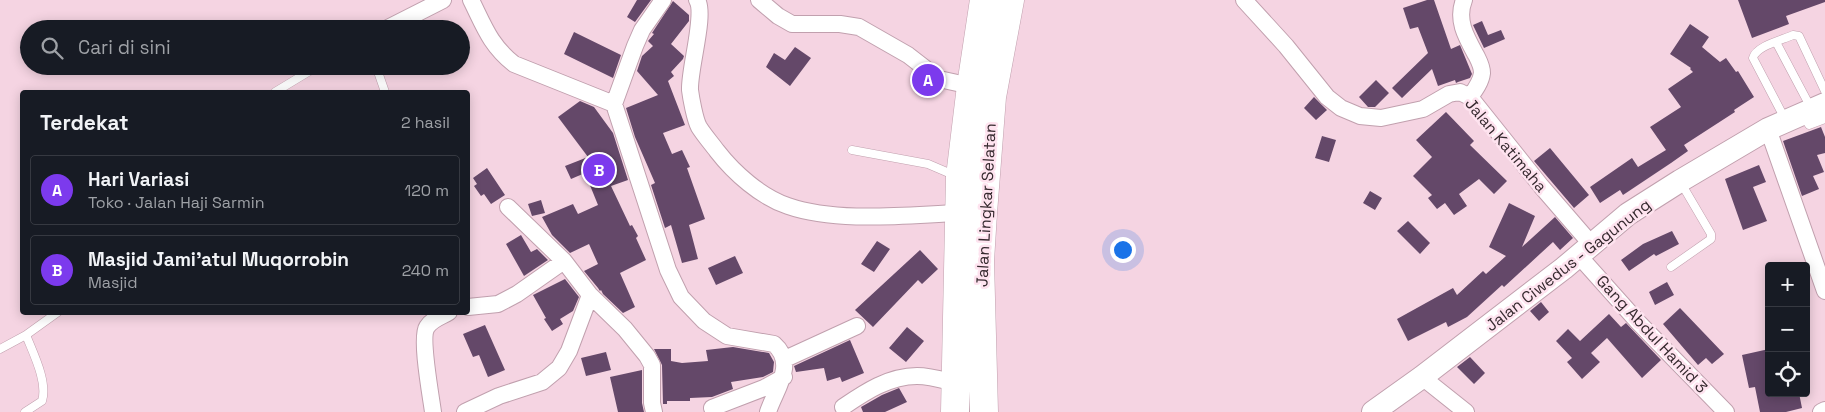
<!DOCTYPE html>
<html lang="id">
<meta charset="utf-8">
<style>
:root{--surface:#171b24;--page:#242831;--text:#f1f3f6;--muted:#9ea1a6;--line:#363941;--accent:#7c3aed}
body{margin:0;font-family:"Space Grotesk",sans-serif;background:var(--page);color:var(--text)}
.controls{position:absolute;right:15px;bottom:15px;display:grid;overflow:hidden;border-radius:5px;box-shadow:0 2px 12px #0003}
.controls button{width:45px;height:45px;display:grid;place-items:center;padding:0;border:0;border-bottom:1px solid var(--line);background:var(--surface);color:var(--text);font:25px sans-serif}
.you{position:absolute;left:1122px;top:249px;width:18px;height:18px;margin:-12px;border:4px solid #fff;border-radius:50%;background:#1a73e8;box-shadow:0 0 0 8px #1a73e833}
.badge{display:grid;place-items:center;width:32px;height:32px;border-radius:50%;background:var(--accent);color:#fff;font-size:16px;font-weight:700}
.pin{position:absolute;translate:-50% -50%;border:2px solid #fff;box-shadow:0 1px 5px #0006}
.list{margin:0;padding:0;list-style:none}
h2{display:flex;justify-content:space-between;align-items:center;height:65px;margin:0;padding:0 20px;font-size:21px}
h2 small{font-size:16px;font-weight:400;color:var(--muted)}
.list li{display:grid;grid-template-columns:32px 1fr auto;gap:15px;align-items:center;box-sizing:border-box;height:70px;margin:0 10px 10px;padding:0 10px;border:1px solid var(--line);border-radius:5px}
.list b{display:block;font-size:19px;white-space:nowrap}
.list p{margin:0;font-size:16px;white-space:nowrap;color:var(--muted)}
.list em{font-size:16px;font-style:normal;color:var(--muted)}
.icon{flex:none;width:28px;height:28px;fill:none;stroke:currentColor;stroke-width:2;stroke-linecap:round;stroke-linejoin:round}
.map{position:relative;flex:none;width:1825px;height:412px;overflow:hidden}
.search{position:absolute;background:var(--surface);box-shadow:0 2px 12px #0003;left:20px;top:20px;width:450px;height:55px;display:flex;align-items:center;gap:12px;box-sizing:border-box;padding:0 18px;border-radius:28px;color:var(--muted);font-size:19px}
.panel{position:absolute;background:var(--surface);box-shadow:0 2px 12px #0003;left:20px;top:90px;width:450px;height:225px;border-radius:5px}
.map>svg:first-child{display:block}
</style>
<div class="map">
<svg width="1825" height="412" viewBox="0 0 1825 412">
<rect width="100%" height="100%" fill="#f5d4e2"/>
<path fill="#644869" d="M637,0H651L635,22L627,17Z
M1427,0H1434L1451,49L1460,45L1472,74L1470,78L1458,82L1456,83L1455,80L1438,86L1432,69L1402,98L1392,88L1428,53L1418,27L1410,29L1403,8Z
M1738,0H1825V2L1786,16L1789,24L1752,38Z
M673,1L689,15V21L671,44L684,56L683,59L671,72L674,76L668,81L685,125L663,133L672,154L682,150L690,167L687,168L705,219L689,225L698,259L682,263L671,225L665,228L651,185L655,183L635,137L626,108L658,95L637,71L642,56L653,46L648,41L654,34L652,33Z
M1482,21L1488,35L1501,30L1505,39L1484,48L1473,25Z
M1690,24L1709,37L1702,47L1720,62L1726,58L1736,72L1738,71L1754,97L1734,110L1735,112L1684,145L1688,151L1671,163L1623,195L1620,190L1600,203L1590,187L1632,158L1638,167L1666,150L1650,127L1681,107L1668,89L1693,72L1690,69L1691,68L1670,54Z
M574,32L621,55L613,78L564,54Z
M795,47L811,58L790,86L766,67L774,53L785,60Z
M1376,80L1389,93L1375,107H1368L1359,97Z
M1314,97L1327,110L1316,120L1304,108Z
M580,101L594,107L613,133L628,180L611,186L630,226L632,225L638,236L636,238L646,260L620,273L635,307L623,313L603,294L601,290L600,291L598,288L584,271L598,264L589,244L570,253L552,235L542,217L573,204L578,214L598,205L585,173L571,179L565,166L588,157L558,117Z
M1446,112L1474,141L1470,145L1507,181L1494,194L1479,179L1459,194L1467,206L1454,215L1445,203L1437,209L1428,198L1432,195L1413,176L1432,157L1416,140Z
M1821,127L1825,137V153L1817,155L1824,172L1813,176L1819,189L1802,196L1783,141Z
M1322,136L1336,140L1329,162L1315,158Z
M1550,148L1589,195L1574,208L1534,161Z
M1759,165L1766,182L1753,187L1767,221L1743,230L1725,179Z
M487,168L505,195L491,204L484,194L481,196L474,186L477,184L473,178Z
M1370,191L1382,198L1375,210L1363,203Z
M541,200L545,213L532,216L528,204Z
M1509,203L1535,216L1522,247L1555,217L1573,238L1560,250L1553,242L1504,287L1502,285L1467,317L1448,327L1446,322L1408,341L1397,319L1453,288L1457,295L1483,271L1486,274L1506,256L1489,247Z
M1408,221L1430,243L1420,254L1397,231Z
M1672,231L1679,244L1656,256L1654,254L1629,271L1621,260L1643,244Z
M521,235L531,252L537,249L548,260L524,276L506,244Z
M877,241L890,249L874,272L861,264Z
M920,250L938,269L922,284L918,280L873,327L855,310Z
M735,256L743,273L716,285L708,268Z
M565,279L579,297L573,311L560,319L563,324L552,331L544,319L546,318L533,295Z
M1667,282L1674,295L1655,305L1649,292Z
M1541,302L1549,312L1539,321L1530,311Z
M1680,308L1724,354L1712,364L1706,358L1698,365L1663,324Z
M1609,314L1621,327L1626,323L1661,360L1642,378L1607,338L1591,353L1600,362L1582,379L1567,362L1572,358L1556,341L1568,329L1580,341Z
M485,325L505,370L488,377L479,355L473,357L463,334Z
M907,327L924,341L906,362L889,348Z
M850,340L864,373L842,382L840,377L827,381L824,368L796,372L794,366Z
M733,347L769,353L774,362L773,372L763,377L731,382L733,389L712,397L690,398V401H667V404H663L662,365L654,349H671V361L682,363L708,361L706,350Z
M1769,349V393H1799L1802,408L1786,412H1760L1755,387L1749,388L1742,355Z
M606,352L611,370L586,376L581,358Z
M1470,357L1485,373L1474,384L1457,367Z
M642,370V403L644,412H618L610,377Z
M899,388L907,402L885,412H863L861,407L882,395Z"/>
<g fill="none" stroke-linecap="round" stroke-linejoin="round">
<defs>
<path id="lane" d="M1776,42L1811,108
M376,66L385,92
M275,92L318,66
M1803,115L1809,125L1825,119
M1785,119L1753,58C1756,46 1782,40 1793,35L1799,36L1825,91
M852,150L928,164L956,176
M1671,267L1711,239V234L1681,183
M0,349L26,335L58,312
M25,412L42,401C48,382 33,353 26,335"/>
<path id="street" d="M471,0C484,26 490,45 514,64L614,104
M663,0L642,30L635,46L614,104L626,141L668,270L681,297L704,321L727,336L774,344C797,364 775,390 768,412
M697,0C706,14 689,69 690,90C691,98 695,120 699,127C704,135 711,143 717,151C734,173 761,197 788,206C837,223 906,215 958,213
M759,0L778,16L792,24H840L859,27L908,55L939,79L971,86
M1244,0L1286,46L1327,97L1341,108L1360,116L1381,118L1423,109L1449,94L1460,92L1470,97L1541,186L1592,245
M1464,0C1456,20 1466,37 1476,55C1479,61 1482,66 1482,73C1481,82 1475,90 1470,97
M386,29L443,0
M1768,129L1825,291
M508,207L564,261L590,295L625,329L647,356L652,365V403L654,412
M1579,256L1638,322L1726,412
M468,307L498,304L517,294L564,261
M785,359L857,326
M1422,377L1466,412
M843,407C865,392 889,376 917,376C930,376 943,380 955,383
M712,408L764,388L784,377
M433,412C431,397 420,337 427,327C432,319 441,317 449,312
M465,412L499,396L542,382L559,368L569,351L590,295
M1821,412L1825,410"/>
<path id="secondary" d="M1373,412L1422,377L1564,268L1628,214L1680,181L1768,129L1825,104"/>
<path id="highway" d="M955,412L960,177L971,86L984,0
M984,412L980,261L983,213L992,97L1010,0"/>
</defs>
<use href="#lane" stroke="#c1a0ae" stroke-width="9"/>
<use href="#street" stroke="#c1a0ae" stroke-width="18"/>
<use href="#secondary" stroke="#c1a0ae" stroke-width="24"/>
<use href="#highway" stroke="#c1a0ae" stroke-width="29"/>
<use href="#lane" stroke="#fff" stroke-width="8"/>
<use href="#street" stroke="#fff" stroke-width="16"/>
<use href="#secondary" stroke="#fff" stroke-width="22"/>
<use href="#highway" stroke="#fff" stroke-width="28"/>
</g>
<g text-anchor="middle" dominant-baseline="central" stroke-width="5" stroke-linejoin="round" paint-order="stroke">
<g font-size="16" fill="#35292e" stroke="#fee3ef">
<text transform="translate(1506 145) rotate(50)">Jalan Katimaha</text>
<text transform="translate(986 205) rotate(-87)">Jalan Lingkar Selatan</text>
<text transform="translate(1568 265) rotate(-38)">Jalan Ciwedus - Gagunung</text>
<text transform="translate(1652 334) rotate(47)">Gang Abdul Hamid 3</text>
</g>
</g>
</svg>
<div class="controls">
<button>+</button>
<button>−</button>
<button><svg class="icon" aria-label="locate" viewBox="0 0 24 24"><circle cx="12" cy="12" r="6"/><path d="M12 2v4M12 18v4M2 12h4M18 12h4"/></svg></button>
</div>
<div class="you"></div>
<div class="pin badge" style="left:928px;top:80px">A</div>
<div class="pin badge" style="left:599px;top:170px">B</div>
<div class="search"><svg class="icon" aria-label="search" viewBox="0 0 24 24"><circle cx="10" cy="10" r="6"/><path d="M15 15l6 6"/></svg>Cari di sini</div>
<section class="panel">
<h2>Terdekat<small>2 hasil</small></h2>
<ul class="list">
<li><span class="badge">A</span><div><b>Hari Variasi</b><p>Toko · Jalan Haji Sarmin</p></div><em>120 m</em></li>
<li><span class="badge">B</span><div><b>Masjid Jami'atul Muqorrobin</b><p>Masjid</p></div><em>240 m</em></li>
</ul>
</section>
</div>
